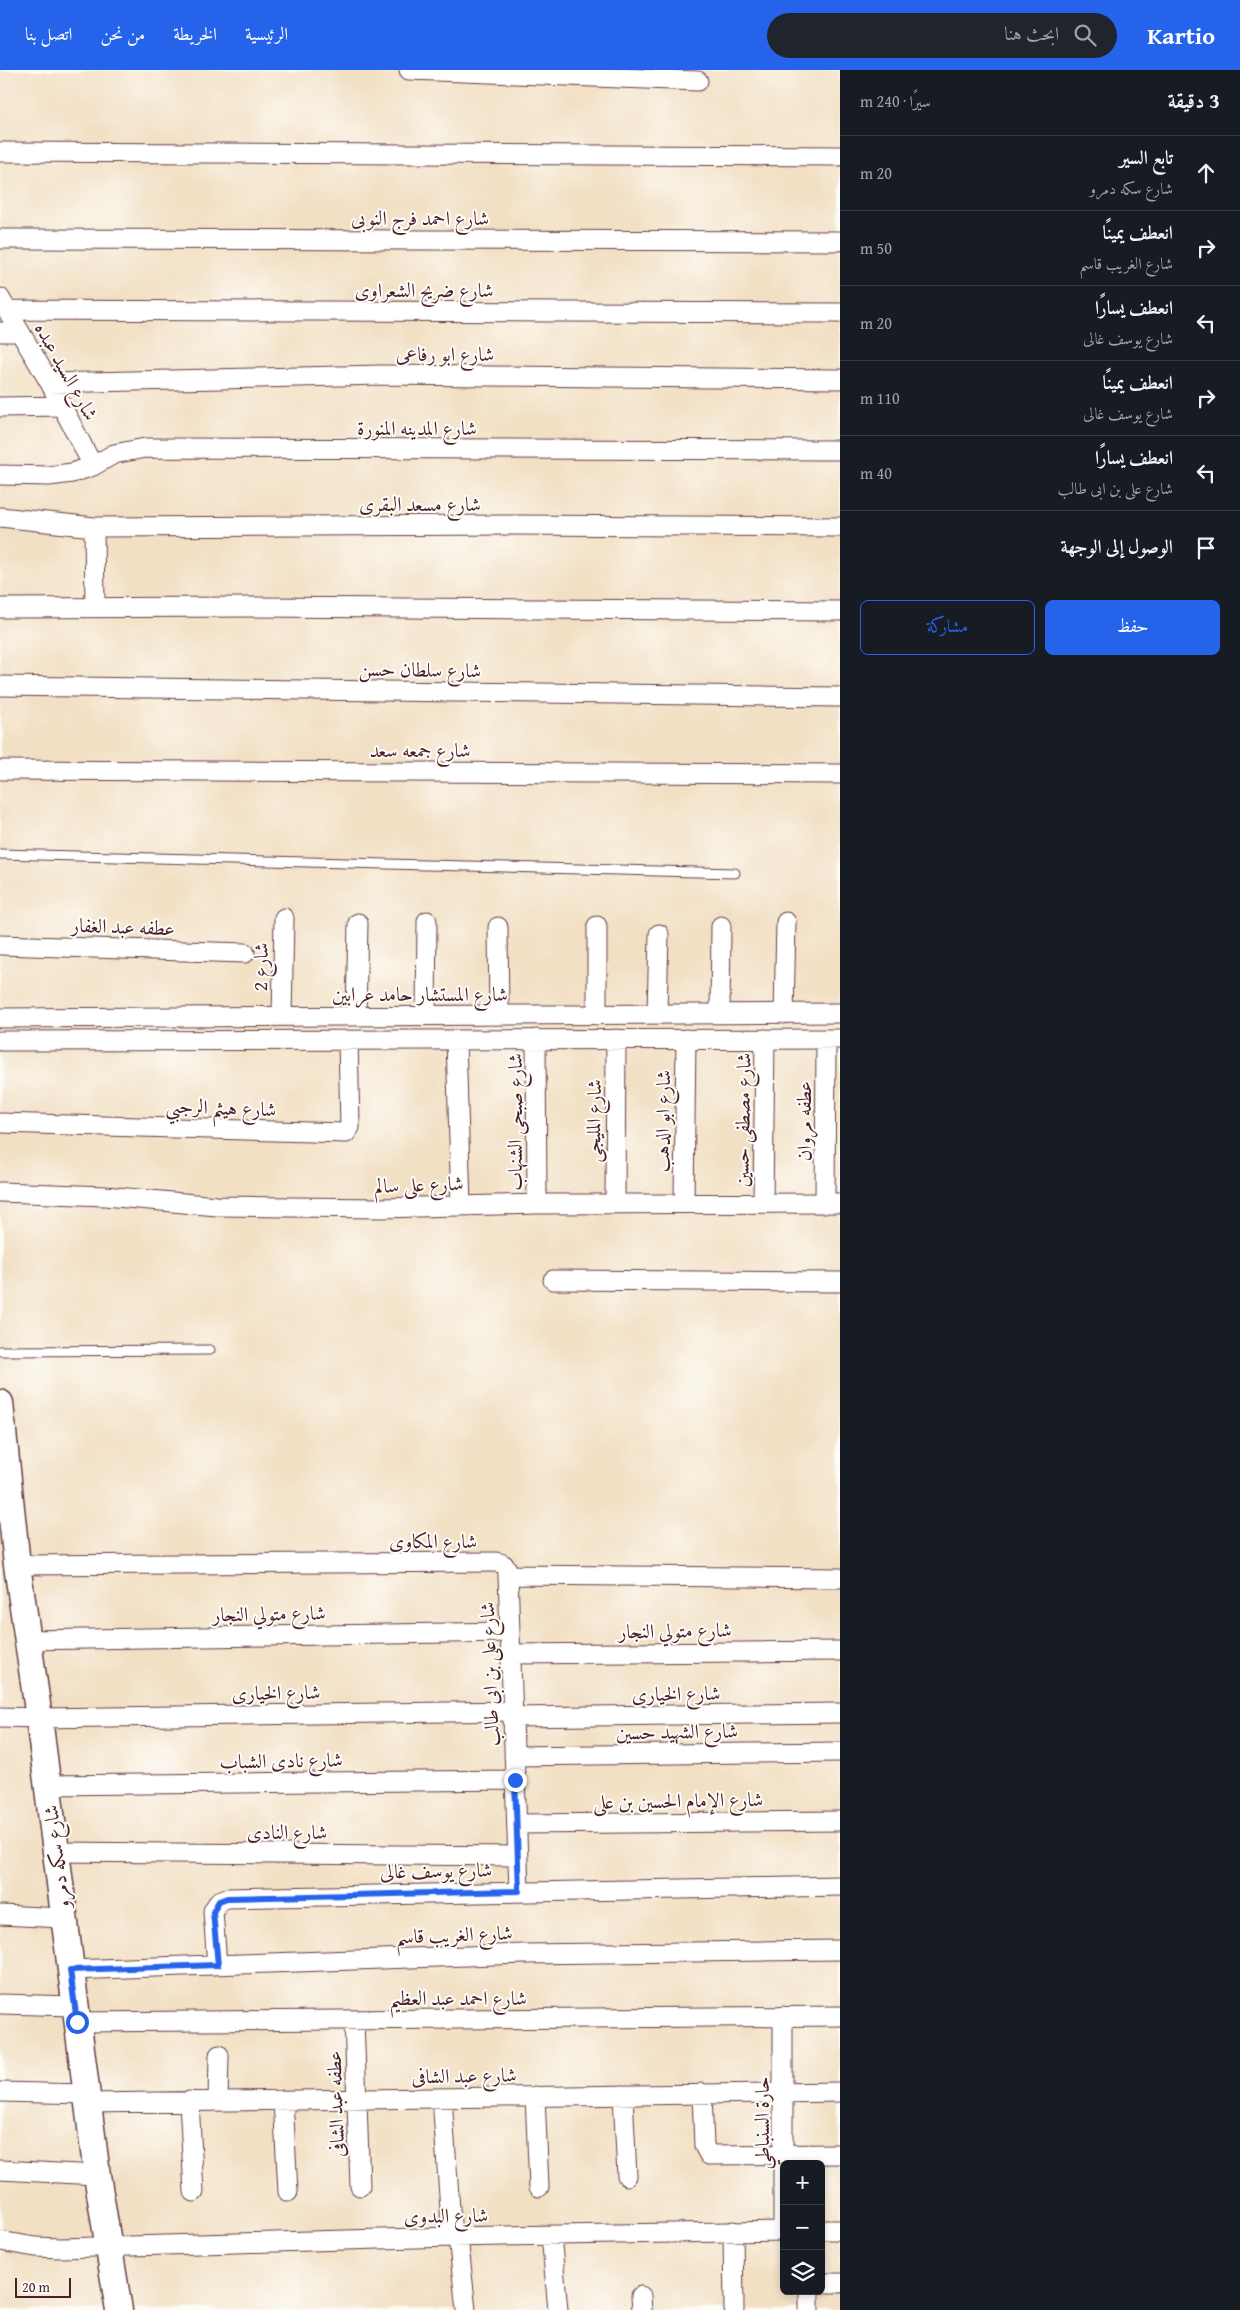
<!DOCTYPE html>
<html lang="ar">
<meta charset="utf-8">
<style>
:root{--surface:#171b24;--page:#20242c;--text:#f1f3f6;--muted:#9ea1a6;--line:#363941;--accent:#2563eb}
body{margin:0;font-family:"Gentium Book Plus",Amiri,serif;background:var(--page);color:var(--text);direction:rtl}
.controls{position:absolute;right:15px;bottom:15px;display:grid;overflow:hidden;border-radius:8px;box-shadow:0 2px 8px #0003}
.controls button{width:45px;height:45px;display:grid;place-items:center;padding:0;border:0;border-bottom:1px solid var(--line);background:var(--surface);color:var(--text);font:25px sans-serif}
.scale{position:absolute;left:15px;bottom:12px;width:56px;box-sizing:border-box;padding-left:5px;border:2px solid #4a1f2b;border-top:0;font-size:14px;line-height:18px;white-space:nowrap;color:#4a1f2b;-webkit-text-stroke:4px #fdfcf7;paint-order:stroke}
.stop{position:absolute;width:15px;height:15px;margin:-11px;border:4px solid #2563eb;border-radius:50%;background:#fff}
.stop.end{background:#2563eb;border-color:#fff;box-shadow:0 1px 5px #0008}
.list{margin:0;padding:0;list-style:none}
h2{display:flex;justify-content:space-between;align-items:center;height:65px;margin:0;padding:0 20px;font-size:21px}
h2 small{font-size:16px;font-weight:400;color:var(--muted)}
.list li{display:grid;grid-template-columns:32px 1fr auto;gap:15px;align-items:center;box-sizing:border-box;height:75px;padding:0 20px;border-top:1px solid var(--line)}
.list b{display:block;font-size:19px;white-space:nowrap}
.list p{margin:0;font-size:16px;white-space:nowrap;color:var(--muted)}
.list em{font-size:16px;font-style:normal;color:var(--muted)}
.actions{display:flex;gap:10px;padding:15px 20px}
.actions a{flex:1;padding:11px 0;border:1px solid var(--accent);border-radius:8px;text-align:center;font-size:18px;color:var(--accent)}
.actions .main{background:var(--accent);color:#fff}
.icon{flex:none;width:28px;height:28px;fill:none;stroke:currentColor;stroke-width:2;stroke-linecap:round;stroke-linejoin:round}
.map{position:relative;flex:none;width:840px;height:2240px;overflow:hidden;direction:ltr}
header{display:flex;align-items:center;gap:30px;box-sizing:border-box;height:70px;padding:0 25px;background:var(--accent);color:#fff}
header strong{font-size:24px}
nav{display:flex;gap:28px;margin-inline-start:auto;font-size:18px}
.search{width:350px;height:45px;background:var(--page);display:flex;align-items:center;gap:12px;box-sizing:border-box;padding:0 18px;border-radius:28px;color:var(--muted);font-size:19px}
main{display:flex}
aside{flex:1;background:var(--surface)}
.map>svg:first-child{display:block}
</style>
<header>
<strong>Kartio</strong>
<div class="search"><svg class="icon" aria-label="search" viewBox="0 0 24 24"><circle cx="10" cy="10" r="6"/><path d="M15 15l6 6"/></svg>ابحث هنا</div>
<nav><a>الرئيسية</a><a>الخريطة</a><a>من نحن</a><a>اتصل بنا</a></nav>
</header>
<main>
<aside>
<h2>3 دقيقة<small>سيرًا · 240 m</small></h2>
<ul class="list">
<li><svg class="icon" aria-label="ahead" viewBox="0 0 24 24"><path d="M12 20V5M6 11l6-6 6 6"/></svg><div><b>تابع السير</b><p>شارع سكه دمرو</p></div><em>20 m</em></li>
<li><svg class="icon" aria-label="right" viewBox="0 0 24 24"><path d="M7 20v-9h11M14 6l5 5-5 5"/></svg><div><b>انعطف يمينًا</b><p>شارع الغريب قاسم</p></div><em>50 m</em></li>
<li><svg class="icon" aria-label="left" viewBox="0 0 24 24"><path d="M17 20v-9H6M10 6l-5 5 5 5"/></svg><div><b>انعطف يسارًا</b><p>شارع يوسف غالى</p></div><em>20 m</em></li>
<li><svg class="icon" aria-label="right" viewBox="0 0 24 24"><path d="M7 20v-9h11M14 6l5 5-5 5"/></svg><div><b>انعطف يمينًا</b><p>شارع يوسف غالى</p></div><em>110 m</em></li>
<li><svg class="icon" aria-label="left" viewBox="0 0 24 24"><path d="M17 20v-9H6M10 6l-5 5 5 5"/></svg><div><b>انعطف يسارًا</b><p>شارع على بن ابى طالب</p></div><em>40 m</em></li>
<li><svg class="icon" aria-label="arrive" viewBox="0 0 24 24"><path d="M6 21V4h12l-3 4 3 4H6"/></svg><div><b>الوصول إلى الوجهة</b></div></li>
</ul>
<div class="actions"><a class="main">حفظ</a><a>مشاركة</a></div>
</aside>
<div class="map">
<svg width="840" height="2240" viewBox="0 0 840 2240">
<rect width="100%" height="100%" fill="#fdfcf7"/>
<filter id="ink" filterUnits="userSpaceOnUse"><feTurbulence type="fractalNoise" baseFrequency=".02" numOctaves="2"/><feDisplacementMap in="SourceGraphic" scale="10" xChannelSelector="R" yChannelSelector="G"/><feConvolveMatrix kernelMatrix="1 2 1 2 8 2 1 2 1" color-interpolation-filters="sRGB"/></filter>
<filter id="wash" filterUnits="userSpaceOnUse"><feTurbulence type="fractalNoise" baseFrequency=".0096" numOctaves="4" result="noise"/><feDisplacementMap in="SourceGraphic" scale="20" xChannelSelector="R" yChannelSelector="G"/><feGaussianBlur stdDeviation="1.12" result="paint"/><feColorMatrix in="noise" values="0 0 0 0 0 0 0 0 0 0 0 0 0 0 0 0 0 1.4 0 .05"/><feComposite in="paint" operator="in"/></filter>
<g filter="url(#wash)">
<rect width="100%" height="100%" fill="#f2e0c4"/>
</g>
<g filter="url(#ink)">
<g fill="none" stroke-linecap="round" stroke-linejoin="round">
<defs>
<path id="lane" d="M0,784L735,803
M0,1281L210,1280"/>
<path id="street" d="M409,0L698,11
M0,82L840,86
M0,169L840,171
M0,228L50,313L93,396
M8,240L840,243
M0,262H20
M50,313L381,305L840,309
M0,337L63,336
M0,405L49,406L72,403L93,396L114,384L145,378L840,380
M0,447L94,457L513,455L840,457
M94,457L95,537
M0,538L254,537L840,541
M0,616L840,627
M0,700L840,704
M597,856V945
M498,857L499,945
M0,875L245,883
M657,944L659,864
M720,944L721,856
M784,944L786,852
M426,945L427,851
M282,946L284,848
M356,946L358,853
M0,948L840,943
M536,969L537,1134
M456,970L461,1136
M0,971L840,969
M0,1053L346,1063L350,1057L348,970
M0,1122L105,1126L217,1136L380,1138L537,1134L840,1133
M763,1132L765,969
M615,1133L616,969
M684,1133L686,969
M825,1134L826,969
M553,1210L840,1212
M17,1495L493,1492C503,1492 508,1496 508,1505L840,1508
M508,1505L519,1821
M28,1570L510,1562
M511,1584L840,1581
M0,1647L39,1648L513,1641
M513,1647L840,1643
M514,1686L840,1682
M47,1715L515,1710
M517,1754L840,1751
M55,1782L518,1786
M0,1845L63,1848
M217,1895L213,1841L219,1831L227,1828L840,1816
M70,1900L524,1884L840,1880
M0,1934L75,1936
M354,1950L360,2116
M77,1952L840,1946
M0,2022L87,2024
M702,2023L704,2076L709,2085L840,2084
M623,2025L627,2106
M535,2026L539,2117
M442,2028L452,2167
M283,2030L288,2122
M189,2031L194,2122
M218,2031L219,1985
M88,2033L840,2022
M0,2100L97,2105
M821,2160H840
M733,2161L734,2240
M783,2161V1946
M551,2165L558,2240
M458,2167L466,2240
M0,2171L35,2177L60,2178L452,2167L784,2161
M821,2213H840
M641,2226L642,2240
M809,2240V2221"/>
<path id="secondary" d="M0,1333L17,1495L39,1648L97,2105L119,2240"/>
</defs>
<use href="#lane" stroke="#633c42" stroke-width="11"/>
<use href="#street" stroke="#633c42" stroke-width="21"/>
<use href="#secondary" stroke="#633c42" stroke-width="29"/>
<use href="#lane" stroke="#fff" stroke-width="9"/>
<use href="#street" stroke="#fff" stroke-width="19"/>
<use href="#secondary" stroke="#fff" stroke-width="26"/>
</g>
</g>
<g fill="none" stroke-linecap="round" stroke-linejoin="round" filter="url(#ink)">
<path stroke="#2563eb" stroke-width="6" d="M77,1952L70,1900L218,1895L213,1842L219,1831L227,1828L519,1821L515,1710"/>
</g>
<g text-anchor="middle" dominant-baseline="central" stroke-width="4" stroke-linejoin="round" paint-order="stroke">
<g font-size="20" fill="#4a1f2b" stroke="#fdfcf7">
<text x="420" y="147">شارع احمد فرج النوبى</text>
<text x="424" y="219">شارع ضريح الشعراوى</text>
<text x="445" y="283">شارع ابو رفاعى</text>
<text transform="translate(67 301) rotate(61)">شارع السيد عبده</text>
<text x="417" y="357">شارع المدينه المنورة</text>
<text x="420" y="433">شارع مسعد البقرى</text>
<text transform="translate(420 599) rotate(1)">شارع سلطان حسن</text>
<text x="420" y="679">شارع جمعه سعد</text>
<text transform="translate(123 856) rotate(2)">عطفه عبد الغفار</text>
<text transform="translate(260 897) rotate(-89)">شارع 2</text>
<text x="420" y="923">شارع المستشار حامد عرابين</text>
<text transform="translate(221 1037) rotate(2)">شارع هيثم الرجبي</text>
<text transform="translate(742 1050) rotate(-89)">شارع مصطفى حسين</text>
<text transform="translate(593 1051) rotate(-89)">شارع المليجى</text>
<text transform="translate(662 1051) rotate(-89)">شارع ابو الدهب</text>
<text transform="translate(803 1051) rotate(-90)">عطفه مروان</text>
<text transform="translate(514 1052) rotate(-90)">شارع صبحى الشنهاب</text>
<text transform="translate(419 1114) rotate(-2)">شارع على سالم</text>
<text x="433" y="1470">شارع المكاوى</text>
<text transform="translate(269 1543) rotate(-1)">شارع متولي النجار</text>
<text transform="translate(675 1560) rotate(-1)">شارع متولي النجار</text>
<text transform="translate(489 1604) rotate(-92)">شارع على بن ابى طالب</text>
<text transform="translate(276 1622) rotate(-1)">شارع الخيارى</text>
<text transform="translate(676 1623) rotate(-1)">شارع الخيارى</text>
<text transform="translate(677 1661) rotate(-1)">شارع الشهيد حسين</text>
<text transform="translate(281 1690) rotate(-1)">شارع نادى الشباب</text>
<text transform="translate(678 1730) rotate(-1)">شارع الإمام الحسين بن على</text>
<text x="287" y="1761">شارع النادى</text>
<text transform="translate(56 1787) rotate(-97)">شارع سكه دمرو</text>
<text transform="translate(436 1800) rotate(-1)">شارع يوسف غالى</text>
<text transform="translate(454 1864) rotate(-2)">شارع الغريب قاسم</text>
<text x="458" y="1927">شارع احمد عبد العظيم</text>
<text transform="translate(464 2005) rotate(-1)">شارع عبد الشافى</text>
<text transform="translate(335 2034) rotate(-92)">عطفه عبد الشافى</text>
<text transform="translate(761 2053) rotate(-90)">حارة السنباطي</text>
<text transform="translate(446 2145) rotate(-1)">شارع البدوى</text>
</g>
</g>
</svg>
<div class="controls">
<button>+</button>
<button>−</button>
<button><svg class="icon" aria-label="layers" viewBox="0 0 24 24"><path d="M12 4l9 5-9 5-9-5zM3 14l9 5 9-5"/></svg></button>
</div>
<div class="scale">20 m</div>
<div class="stop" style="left:77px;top:1952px"></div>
<div class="stop end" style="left:515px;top:1710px"></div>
</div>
</main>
